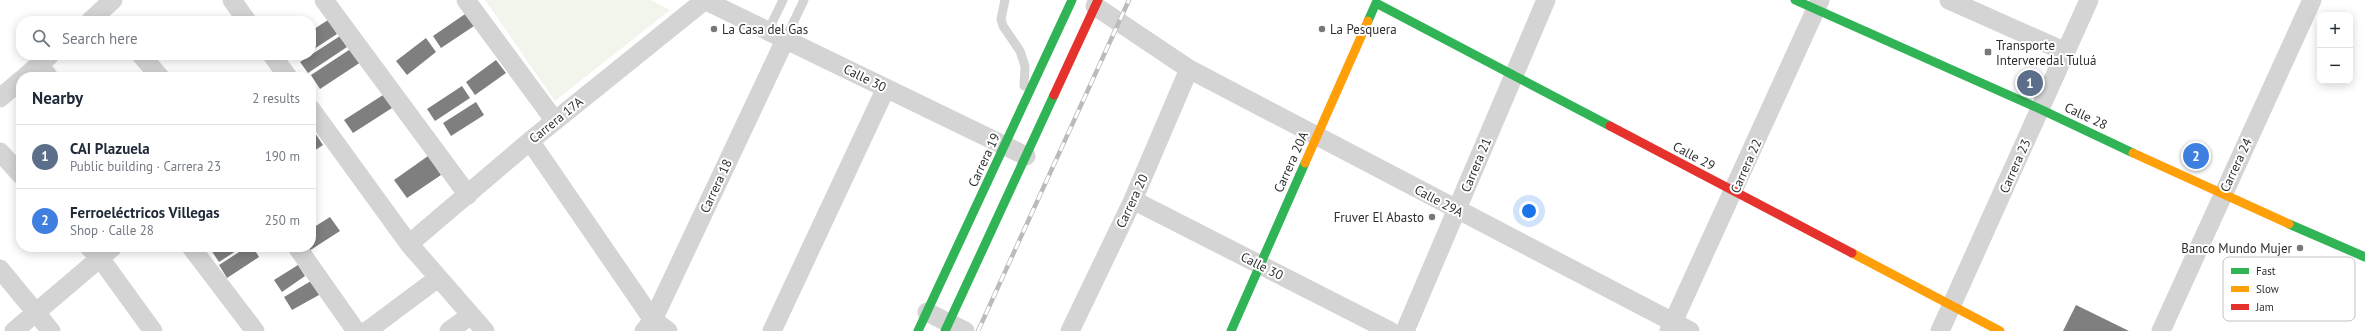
<!DOCTYPE html>
<meta charset="utf-8">
<style>
:root{--surface:#fff;--page:#f6f6f7;--text:#1f2937;--muted:#747a83;--line:#e0e1e3;--accent:#787878}
body{margin:0;font-family:"PT Sans",sans-serif;background:var(--page);color:var(--text)}
.controls{position:absolute;right:12px;top:12px;display:grid;overflow:hidden;border-radius:8px;box-shadow:0 2px 10px #0003}
.controls button{width:36px;height:36px;display:grid;place-items:center;padding:0;border:0;border-bottom:1px solid var(--line);background:var(--surface);color:var(--text);font:20px sans-serif}
.you{position:absolute;left:1529px;top:211px;width:14px;height:14px;margin:-10px;border:3px solid #fff;border-radius:50%;background:#1a73e8;box-shadow:0 0 0 6px #1a73e833}
.badge{display:grid;place-items:center;width:26px;height:26px;border-radius:50%;background:var(--accent);color:#fff;font-size:13px;font-weight:700}
.pin{position:absolute;translate:-50% -50%;border:2px solid #fff;box-shadow:0 1px 4px #0006}
.list{margin:0;padding:0;list-style:none}
h2{display:flex;justify-content:space-between;align-items:center;height:52px;margin:0;padding:0 16px;font-size:17px}
h2 small{font-size:13px;font-weight:400;color:var(--muted)}
.list li{display:grid;grid-template-columns:26px 1fr auto;gap:12px;align-items:center;box-sizing:border-box;height:64px;padding:0 16px;border-top:1px solid var(--line)}
.list b{display:block;font-size:15px;white-space:nowrap}
.list p{margin:0;font-size:13px;white-space:nowrap;color:var(--muted)}
.list em{font-size:13px;font-style:normal;color:var(--muted)}
.icon{flex:none;width:22px;height:22px;fill:none;stroke:currentColor;stroke-width:2;stroke-linecap:round;stroke-linejoin:round}
.map{position:relative;flex:none;width:2365px;height:331px;overflow:hidden}
.search{position:absolute;background:var(--surface);box-shadow:0 2px 10px #0003;left:16px;top:16px;width:300px;height:44px;display:flex;align-items:center;gap:10px;box-sizing:border-box;padding:0 14px;border-radius:16px;color:var(--muted);font-size:15px}
.panel{position:absolute;background:var(--surface);box-shadow:0 2px 10px #0003;left:16px;top:72px;width:300px;height:180px;border-radius:16px}
.map>svg:first-child{display:block}
</style>
<div class="map">
<svg width="2365" height="331" viewBox="0 0 2365 331">
<rect width="100%" height="100%" fill="#fff"/>
<path fill="#f2f5eb" d="M485,0H651L670,10L555,101Z"/>
<path fill="#7f7f7f" d="M468,12L477,24L441,48L433,36Z
M328,20L337,34L311,51V31Z
M340,36L347,47L308,73L300,62Z
M426,38L436,52L407,75L396,61Z
M352,48L361,62L320,89L311,75Z
M496,60L506,73L475,95L466,82Z
M462,86L470,98L435,121L427,109Z
M383,95L392,108L353,133L344,120Z
M476,102L484,115L451,136L443,123Z
M315,133L323,145L311,153V136Z
M428,156L441,175L407,198L394,180Z
M330,217L340,231L309,251L307,247H311V229Z
M215,247H242L219,262L211,250Z
M247,247H253L259,257L227,278L219,265Z
M298,265L305,276L282,292L274,280Z
M311,281L319,295L292,310L284,297Z
M2076,305L2129,331H2063Z"/>
<g fill="none" stroke-linecap="round" stroke-linejoin="round">
<path stroke="#d4d4d4" stroke-width="9" d="M1005,0L1001,19L1003,26L1020,51L1025,66L1024,86
M768,31L783,0
M785,40L804,0"/>
<path stroke="#d4d4d4" stroke-width="19" d="M232,0L247,21
M324,0L468,195
M466,0L555,121
M704,0L1026,156
M1949,0L2066,52
M1095,6L1189,69L1690,331
M90,21L113,0
M141,55L160,77
M272,55L288,77
M39,65L49,77
M25,77L50,55
M0,98L21,80
M311,109L409,244L485,331
M530,141L653,320L668,331
M0,152L21,175
M1133,200L1390,331
M409,244L530,141L705,0
M89,247L100,258L153,331
M191,247L255,331
M297,247L356,331
M0,269L51,331
M927,312L965,331
M14,331L113,247
M367,331L438,278
M449,331L471,315
M644,331L653,320L785,40
M772,331L886,88
M1070,331L1133,200L1189,69
M1405,331L1546,0
M1669,331L1820,0
M1940,331L2089,0
M2161,331L2312,0"/>
<path stroke="#30b455" stroke-width="9" d="M1795,0L2040,109L2133,153
M1368,21L1376,3L1610,126
M2289,224L2365,257
M918,331L1072,0
M945,331L1054,95
M1231,331L1305,163"/>
<path stroke="#ff9f0a" stroke-width="9" d="M2133,153L2289,224
M1305,163L1368,21
M1852,253L2000,331"/>
<path stroke="#e5322d" stroke-width="9" d="M1054,95L1098,0
M1610,126L1852,253"/>
<defs>
<path id="rail" d="M978,331L1129,0"/>
</defs>
<use href="#rail" stroke="#bbb" stroke-width="4.5"/>
<use href="#rail" stroke="#fff" stroke-width="3" stroke-dasharray="9" stroke-linecap="butt"/>
</g>
<g fill="#787878" stroke="#fff" stroke-width="1.5">
<circle cx="714" cy="29" r="4"/>
<circle cx="1322" cy="29" r="4"/>
<rect x="1984" y="48" width="8" height="8" rx="2"/>
<circle cx="1432" cy="217" r="4"/>
<circle cx="2300" cy="248" r="4"/>
</g>
<g text-anchor="middle" dominant-baseline="central" stroke-width="4" stroke-linejoin="round" paint-order="stroke">
<g font-size="13" fill="#2f2f2f" stroke="#fff" text-anchor="start">
<text x="722" y="29">La Casa del Gas</text>
<text x="1330" y="29">La Pesquera</text>
<text x="1996" y="45">Transporte<tspan x="1996" dy="15">Interveredal Tuluá</tspan></text>
<text x="1424" y="217" text-anchor="end">Fruver El Abasto</text>
<text x="2292" y="248" text-anchor="end">Banco Mundo Mujer</text>
</g>
<g font-size="13" fill="#2f2f2f" stroke="#fff">
<text transform="translate(865 78) rotate(26)">Calle 30</text>
<text transform="translate(2086 116) rotate(25)">Calle 28</text>
<text transform="translate(556 120) rotate(-39)">Carrera 17A</text>
<text transform="translate(1694 156) rotate(28)">Calle 29</text>
<text transform="translate(984 160) rotate(-65)">Carrera 19</text>
<text transform="translate(1291 162) rotate(-66)">Carrera 20A</text>
<text transform="translate(1476 165) rotate(-67)">Carrera 21</text>
<text transform="translate(2236 165) rotate(-65)">Carrera 24</text>
<text transform="translate(1746 166) rotate(-66)">Carrera 22</text>
<text transform="translate(2015 166) rotate(-66)">Carrera 23</text>
<text transform="translate(716 186) rotate(-65)">Carrera 18</text>
<text transform="translate(1132 201) rotate(-65)">Carrera 20</text>
<text transform="translate(1439 201) rotate(28)">Calle 29A</text>
<text transform="translate(1262 266) rotate(27)">Calle 30</text>
</g>
</g>
<rect x="2223" y="257" width="132" height="64" rx="6" fill="#fff" stroke="#c1c1c1" stroke-width="1"/>
<rect x="2231" y="268" width="18" height="6" fill="#30b455"/>
<rect x="2231" y="286" width="18" height="6" fill="#ff9f0a"/>
<rect x="2231" y="304" width="18" height="6" fill="#e5322d"/>
<g font-size="11" fill="#2f2f2f">
<text x="2256" y="275">Fast</text>
<text x="2256" y="293">Slow</text>
<text x="2256" y="311">Jam</text>
</g>
</svg>
<div class="controls">
<button>+</button>
<button>−</button>
</div>
<div class="you"></div>
<div class="pin badge" style="left:2030px;top:83px;background:#5c6f8a">1</div>
<div class="pin badge" style="left:2196px;top:156px;background:#3f7fe0">2</div>
<div class="search"><svg class="icon" aria-label="search" viewBox="0 0 24 24"><circle cx="10" cy="10" r="6"/><path d="M15 15l6 6"/></svg>Search here</div>
<section class="panel">
<h2>Nearby<small>2 results</small></h2>
<ul class="list">
<li><span class="badge" style="background:#5c6f8a">1</span><div><b>CAI Plazuela</b><p>Public building · Carrera 23</p></div><em>190 m</em></li>
<li><span class="badge" style="background:#3f7fe0">2</span><div><b>Ferroeléctricos Villegas</b><p>Shop · Calle 28</p></div><em>250 m</em></li>
</ul>
</section>
</div>
